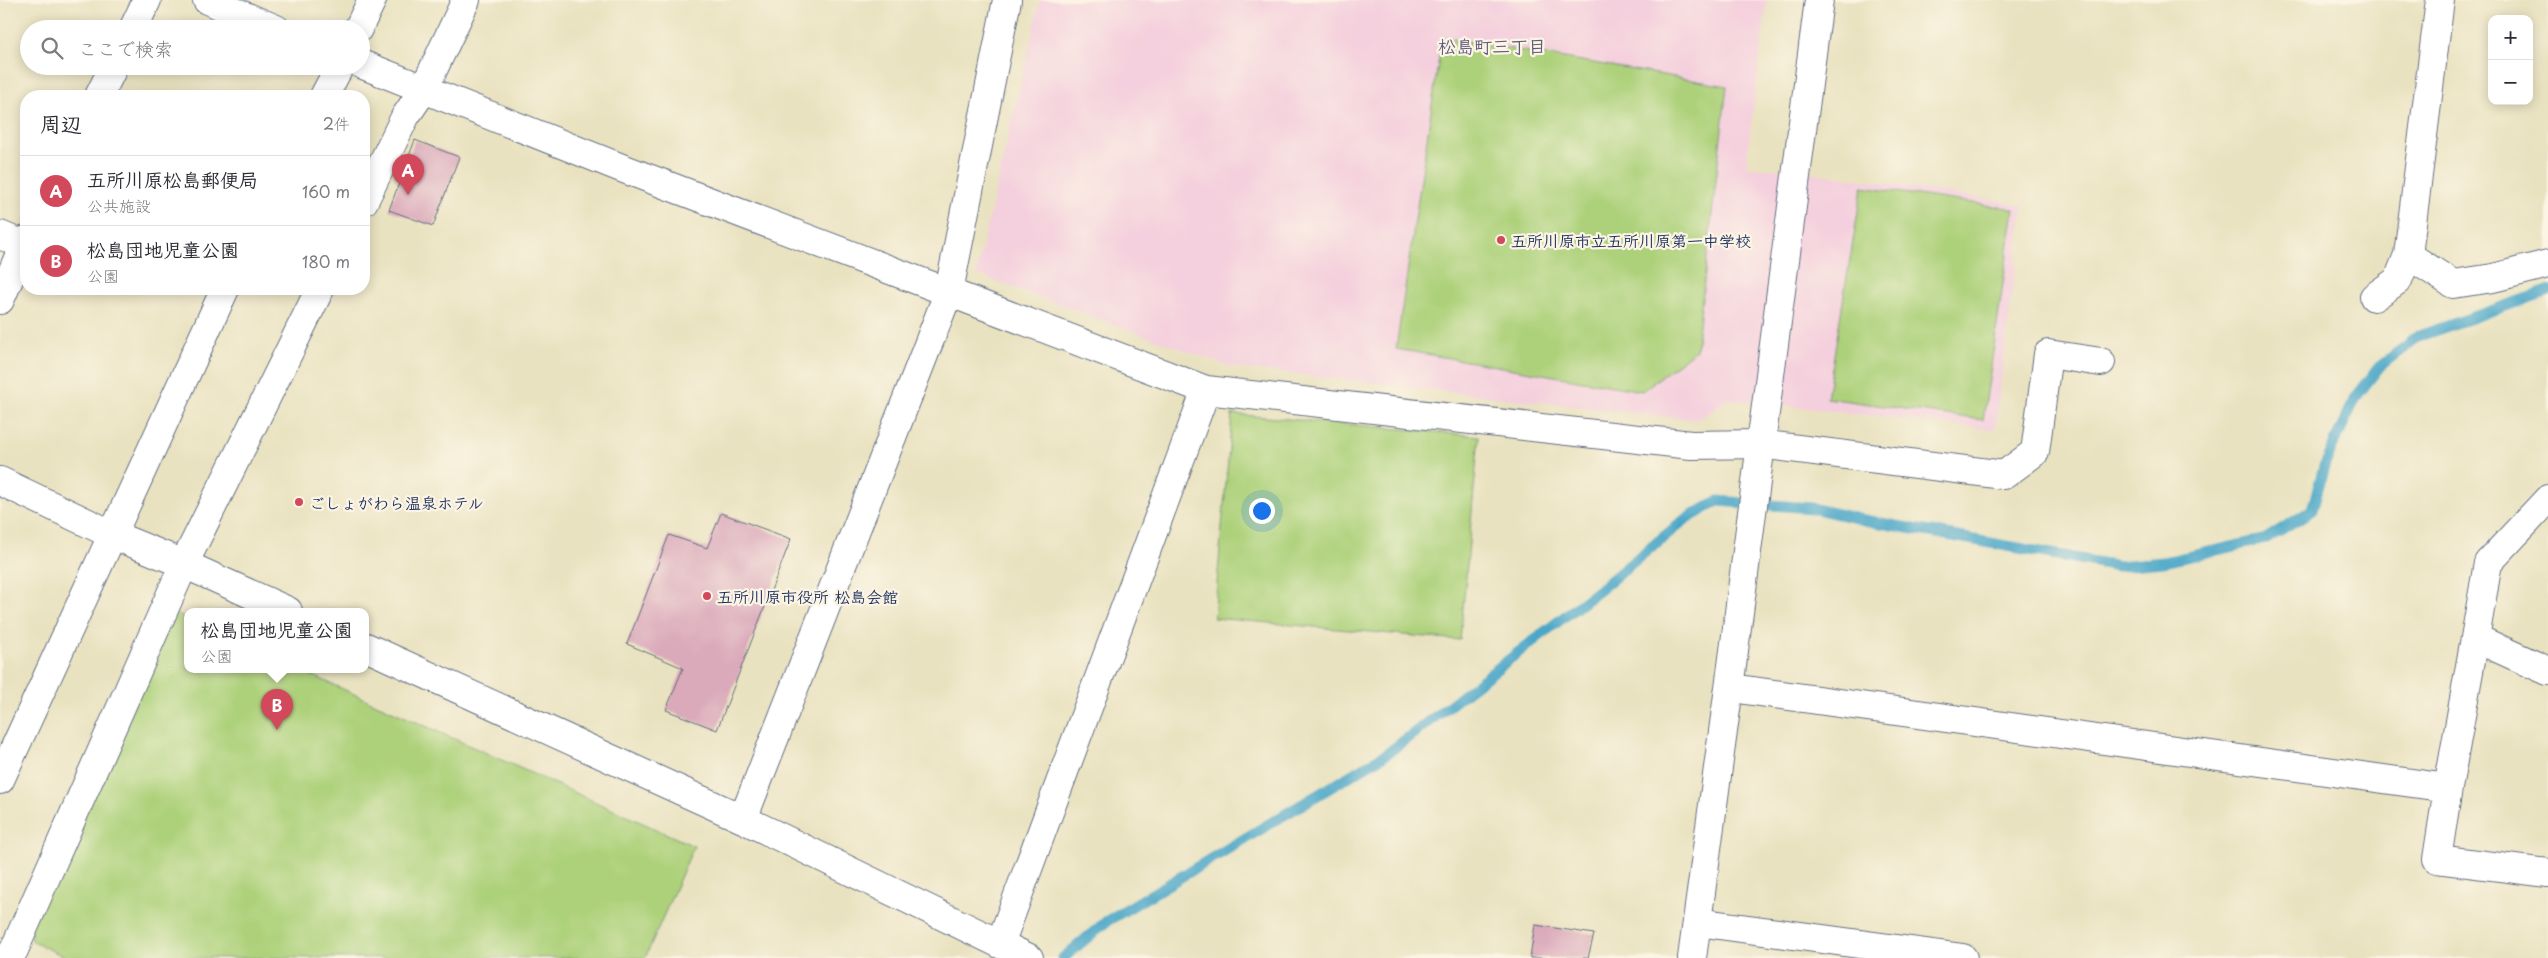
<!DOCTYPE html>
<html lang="ja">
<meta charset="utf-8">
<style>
:root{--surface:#fff;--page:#f7f7f7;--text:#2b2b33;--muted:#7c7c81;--line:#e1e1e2;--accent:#d1495b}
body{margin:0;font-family:"Playpen Sans","Klee One",sans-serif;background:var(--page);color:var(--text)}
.controls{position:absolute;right:15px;top:15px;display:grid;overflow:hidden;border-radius:10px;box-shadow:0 2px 12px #0003}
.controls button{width:45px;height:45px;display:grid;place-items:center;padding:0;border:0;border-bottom:1px solid var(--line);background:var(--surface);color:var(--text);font:25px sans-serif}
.you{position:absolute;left:1261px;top:510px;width:18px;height:18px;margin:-12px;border:4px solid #fff;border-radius:50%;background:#1a73e8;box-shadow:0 0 0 8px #1a73e833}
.badge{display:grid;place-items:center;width:32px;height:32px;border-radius:50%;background:var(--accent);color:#fff;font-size:16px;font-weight:700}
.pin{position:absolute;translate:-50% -41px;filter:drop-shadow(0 1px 2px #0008)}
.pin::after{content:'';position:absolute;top:26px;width:18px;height:15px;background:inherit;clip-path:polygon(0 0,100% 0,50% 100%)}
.popup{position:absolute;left:184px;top:608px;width:185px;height:65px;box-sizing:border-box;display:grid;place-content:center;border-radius:10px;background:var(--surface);filter:drop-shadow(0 1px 4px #0005);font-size:16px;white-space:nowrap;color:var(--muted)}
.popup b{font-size:19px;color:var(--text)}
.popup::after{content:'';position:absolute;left:50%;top:100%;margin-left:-10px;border:10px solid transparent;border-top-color:var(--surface)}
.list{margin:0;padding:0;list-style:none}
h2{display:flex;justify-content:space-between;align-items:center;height:65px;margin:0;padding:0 20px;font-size:21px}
h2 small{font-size:16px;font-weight:400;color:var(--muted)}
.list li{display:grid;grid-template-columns:32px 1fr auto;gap:15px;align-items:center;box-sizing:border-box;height:70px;padding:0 20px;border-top:1px solid var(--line)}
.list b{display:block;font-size:19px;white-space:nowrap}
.list p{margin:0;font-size:16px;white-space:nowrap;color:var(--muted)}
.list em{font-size:16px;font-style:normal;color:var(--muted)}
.icon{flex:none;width:28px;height:28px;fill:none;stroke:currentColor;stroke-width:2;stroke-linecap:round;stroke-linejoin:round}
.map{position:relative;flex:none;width:2548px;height:958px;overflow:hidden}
.search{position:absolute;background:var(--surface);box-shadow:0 2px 12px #0003;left:20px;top:20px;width:350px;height:55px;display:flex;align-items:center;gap:12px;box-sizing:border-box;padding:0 18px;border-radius:28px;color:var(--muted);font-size:19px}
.panel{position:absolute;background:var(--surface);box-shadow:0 2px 12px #0003;left:20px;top:90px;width:350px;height:205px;border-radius:20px}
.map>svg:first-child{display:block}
</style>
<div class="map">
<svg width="2548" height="958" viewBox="0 0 2548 958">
<rect width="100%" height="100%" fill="#fcf5e5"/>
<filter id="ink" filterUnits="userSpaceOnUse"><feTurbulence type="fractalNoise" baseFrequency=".02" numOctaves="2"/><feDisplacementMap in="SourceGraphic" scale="10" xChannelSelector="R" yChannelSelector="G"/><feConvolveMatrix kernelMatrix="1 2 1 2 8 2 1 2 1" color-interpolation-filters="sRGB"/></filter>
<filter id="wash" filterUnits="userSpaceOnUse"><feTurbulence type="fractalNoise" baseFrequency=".0096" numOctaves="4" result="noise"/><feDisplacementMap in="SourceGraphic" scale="20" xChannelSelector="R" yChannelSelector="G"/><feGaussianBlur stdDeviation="1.12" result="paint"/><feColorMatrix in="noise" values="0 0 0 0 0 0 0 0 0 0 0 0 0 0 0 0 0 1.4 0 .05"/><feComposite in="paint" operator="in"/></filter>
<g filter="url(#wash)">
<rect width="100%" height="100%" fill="#e9e2c0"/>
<path fill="#f4cfdd" d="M1040,0H1767L1746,166L1853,178L2023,205L1995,430L1727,399L1698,420L1231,367L976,274Z"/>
<path fill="#add17a" stroke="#64806c" d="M1442,37L1727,86L1696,350L1642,391L1396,349Z
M1862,187L2014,209L1983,420L1827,398Z
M1232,414L1479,436L1460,640L1214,618Z
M174,613L188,620V669H298L694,846L645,958H68L33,942L28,928Z"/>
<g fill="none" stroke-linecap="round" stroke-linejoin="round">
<path stroke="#49a6c7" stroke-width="11" d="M1063,958L1107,921L1388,753L1599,590L1683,521L1718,501L1812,508L1864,520L2118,566L2164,562L2266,539L2312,510L2325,463L2356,397L2380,366L2419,336L2548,291"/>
</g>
<g id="blocks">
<path fill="#daa9ba" d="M415,140L459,157L433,226L389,210Z
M721,513L791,539L717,730L666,710L683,668L627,644L669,535L707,548Z
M1535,925L1594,934L1588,958H1530Z"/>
</g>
</g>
<g filter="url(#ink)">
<use href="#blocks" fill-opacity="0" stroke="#636e80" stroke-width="1"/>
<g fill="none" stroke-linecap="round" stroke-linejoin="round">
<defs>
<path id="street" d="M207,0L276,29
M133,29L147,0
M358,29L372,0
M361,64L619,167L1206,390L1691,445L1760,444L2004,475L2035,452L2048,354L2101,362
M99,96L114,66
M324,96L340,66
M364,201L405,117L424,89L466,0
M0,235L24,245
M2408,255L2440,0
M2374,297L2398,280L2408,255L2453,284L2493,278L2548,264
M0,300L26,240
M2548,499L2488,563L2475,638L2548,671
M1731,688L2448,788L2437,859L2548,873
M0,780L225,289
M2448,788L2475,638
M1697,922L1963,958
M1000,944L1206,390
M8,958L14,950L184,564L320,289"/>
<path id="secondary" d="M0,481L113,535L184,564L288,611
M366,647L743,819L1029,958
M743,819L949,291L1007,0
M1692,958C1737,639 1777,319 1819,0"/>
</defs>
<use href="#street" stroke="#636e80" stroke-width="30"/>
<use href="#secondary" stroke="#636e80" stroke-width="30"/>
<use href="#street" stroke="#fff" stroke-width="28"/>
<use href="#secondary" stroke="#fff" stroke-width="28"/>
</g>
</g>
<g fill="#d1495b" stroke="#fcf5e5" stroke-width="2">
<circle cx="1501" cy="240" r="5"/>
<circle cx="299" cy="502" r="5"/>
<circle cx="707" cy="596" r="5"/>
</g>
<g text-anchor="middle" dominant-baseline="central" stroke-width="4.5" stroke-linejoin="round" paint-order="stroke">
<g font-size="16" font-weight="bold" fill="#1b2f5e" stroke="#fcf5e5" text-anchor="start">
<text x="1511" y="240">五所川原市立五所川原第一中学校</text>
<text x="309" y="502">ごしょがわら温泉ホテル</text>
<text x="717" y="596">五所川原市役所 松島会館</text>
</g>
<g font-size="18" font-weight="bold" fill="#5e5a7e" stroke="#fcf5e5">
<text x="1492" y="45">松島町三丁目</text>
</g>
</g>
</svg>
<div class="controls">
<button>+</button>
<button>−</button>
</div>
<div class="you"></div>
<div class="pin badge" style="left:408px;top:195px">A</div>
<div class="pin badge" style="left:277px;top:730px">B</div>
<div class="popup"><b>松島団地児童公園</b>公園</div>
<div class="search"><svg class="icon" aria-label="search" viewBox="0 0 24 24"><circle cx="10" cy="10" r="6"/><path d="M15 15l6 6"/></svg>ここで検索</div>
<section class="panel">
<h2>周辺<small>2件</small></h2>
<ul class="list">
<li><span class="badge">A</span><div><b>五所川原松島郵便局</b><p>公共施設</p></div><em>160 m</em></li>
<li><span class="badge">B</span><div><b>松島団地児童公園</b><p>公園</p></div><em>180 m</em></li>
</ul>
</section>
</div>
